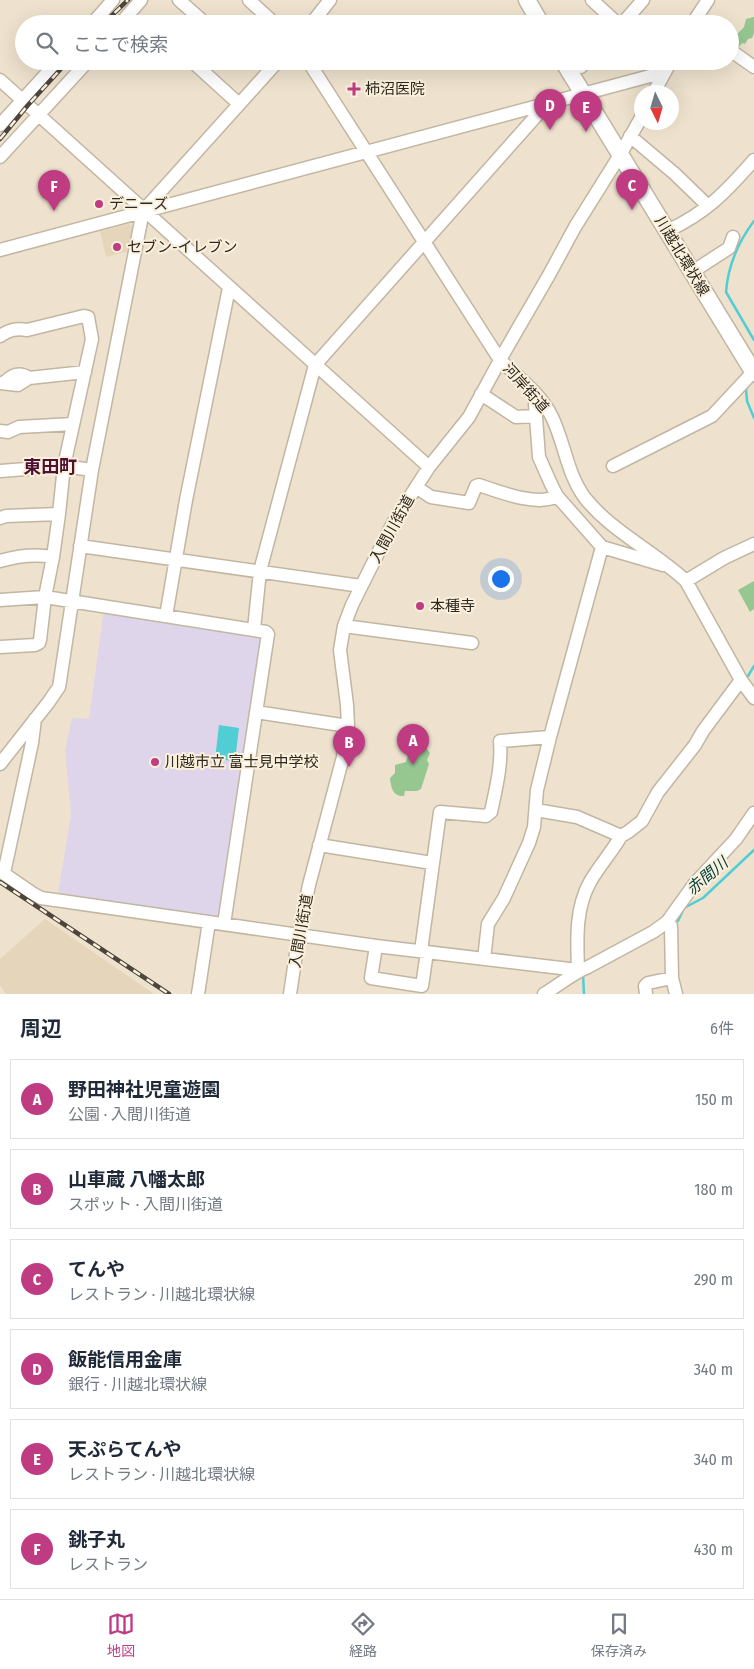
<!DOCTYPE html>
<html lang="ja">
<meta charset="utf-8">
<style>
:root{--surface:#fff;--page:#f2f2f3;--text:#1f2937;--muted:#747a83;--line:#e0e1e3;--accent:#bf3c83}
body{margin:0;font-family:"Fira Sans Condensed","Noto Sans JP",sans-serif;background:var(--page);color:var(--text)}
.compass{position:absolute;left:634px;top:85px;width:45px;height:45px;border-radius:50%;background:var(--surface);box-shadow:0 5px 20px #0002;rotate:175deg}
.you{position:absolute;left:500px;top:578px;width:18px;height:18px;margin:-12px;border:4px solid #fff;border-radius:50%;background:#1a73e8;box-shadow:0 0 0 8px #1a73e833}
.badge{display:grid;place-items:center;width:32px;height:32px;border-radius:50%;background:var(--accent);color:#fff;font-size:16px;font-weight:700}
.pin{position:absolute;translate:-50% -41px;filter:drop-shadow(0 1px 2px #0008)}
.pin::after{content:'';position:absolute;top:26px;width:18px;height:15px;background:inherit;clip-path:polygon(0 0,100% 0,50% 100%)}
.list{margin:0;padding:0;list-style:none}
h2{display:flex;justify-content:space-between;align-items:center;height:65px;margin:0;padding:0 20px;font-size:21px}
h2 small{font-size:16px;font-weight:400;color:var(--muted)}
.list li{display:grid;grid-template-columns:32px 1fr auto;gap:15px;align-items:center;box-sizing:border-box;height:80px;margin:0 10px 10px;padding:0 10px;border:1px solid var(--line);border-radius:0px}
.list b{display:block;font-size:19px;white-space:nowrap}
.list p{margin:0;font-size:16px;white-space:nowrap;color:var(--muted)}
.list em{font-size:16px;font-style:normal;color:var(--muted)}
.icon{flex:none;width:28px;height:28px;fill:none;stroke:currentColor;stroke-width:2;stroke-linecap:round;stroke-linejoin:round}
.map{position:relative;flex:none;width:754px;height:994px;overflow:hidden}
.search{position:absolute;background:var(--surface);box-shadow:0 5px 20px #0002;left:15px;right:15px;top:15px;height:55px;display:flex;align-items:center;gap:12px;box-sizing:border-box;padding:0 18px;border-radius:28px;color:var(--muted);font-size:19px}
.sheet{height:605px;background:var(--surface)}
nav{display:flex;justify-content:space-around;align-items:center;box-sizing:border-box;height:70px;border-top:1px solid var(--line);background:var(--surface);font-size:14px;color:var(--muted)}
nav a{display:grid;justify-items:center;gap:2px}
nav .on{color:var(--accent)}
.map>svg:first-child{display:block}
</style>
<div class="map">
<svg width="754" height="994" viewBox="0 0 754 994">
<rect width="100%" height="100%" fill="#eee2ce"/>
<path fill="#e5d6bb" d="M129,224L135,228L130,251L106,257L100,231Z
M45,919L154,994H6L0,985V959Z"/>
<path fill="#dfd5ea" d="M104,609L263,634L222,915L217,918L58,894L71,814L65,750L72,718L89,719Z"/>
<path fill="#96c791" d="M754,17V33L752,38L748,39L745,44L742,43L738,48L730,45V42L744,27L746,19Z
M754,581V609L750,612L738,590Z
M416,734C422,733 427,738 428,744L426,748L430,753L427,760L429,764L421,789L417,791H405L404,796C393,797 391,788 390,778L395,773V765L406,762L408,755L404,748L413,740Z"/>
<path fill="#50ced3" d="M219,725L239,728L235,761L215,759Z"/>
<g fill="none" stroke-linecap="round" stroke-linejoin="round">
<path stroke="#50ced3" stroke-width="2.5" d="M754,221C739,241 728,266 726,292L754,340
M746,388L747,401L754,418
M748,676L754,666
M678,921L684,908L703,898L754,850
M583,974L584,994"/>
<defs>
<path id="minor" d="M179,0L206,24
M249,0L275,24
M592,0L618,24
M92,24L113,0
M120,24L141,0
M311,24L330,0
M622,24L643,0
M692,24L708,0
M730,50L754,67
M197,61L195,64L239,104
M308,61L500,360C518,377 541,394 552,417C565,444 567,474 585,498C612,532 654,551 686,581L741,680L754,698
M581,67L586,61
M0,80L429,467
M654,92L671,61
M0,125L58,61
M630,136L675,174L708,206
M0,157L88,61
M667,231C706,213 726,192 754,160
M0,250L665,72L658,61
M692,272L729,248L733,237
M0,336C9,330 16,328 27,330L84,316L88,317L92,339L64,466L59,514L53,557L45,597L40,640L39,643L35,645L0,647
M29,378L85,372
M0,383L18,385L29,378C20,372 12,375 5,382
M481,394L516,417L536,416
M538,398L535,404L539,457L551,484L557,496L602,547
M0,431L8,432L19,427L73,424
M613,466L712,416L753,372
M0,471L64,466L92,470
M416,487L431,497L469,503L476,486L479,485C500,492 537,507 557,496
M0,518L6,516L59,514
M80,546L361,586
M0,561C17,556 36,554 53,557
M686,581L724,558L754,544
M0,600L45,597L266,632L268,634L264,660L224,924
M166,616L186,500L229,288
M344,626L472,643
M254,629L260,571L315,365L537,115L535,107
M256,712L348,726
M550,737L602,547L663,565
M0,764L48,703L59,687L60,681L92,470L143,211L278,61
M536,810L577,817L621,836
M319,845L432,863
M0,871L32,893L41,898L376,946L578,970
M4,873L32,743L35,719
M667,922L671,926L672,978L676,994
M376,946L371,978L422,986L427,952
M421,951L440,812L486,816L491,812C496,788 502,765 500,741L550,737L537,790L534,827L529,843L504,898L488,924L484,959
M578,970C577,940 575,909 590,882C599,866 612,852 621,836L628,832L642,821L658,792L695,745L703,731L741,680
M198,994L209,922
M290,994L299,934L309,885L343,757L348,726L347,705L340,650L344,626L352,605L393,523L429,467L469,417L505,351L549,275L575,227L620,155L642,116
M544,994C559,985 573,973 588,967L653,932L667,922L695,883L736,839L754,813
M646,994L645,986L648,983L672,978"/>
<path id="major" d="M527,0L541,24
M563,61L754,373"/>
</defs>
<use href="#minor" stroke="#c1b6a2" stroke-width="15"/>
<use href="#major" stroke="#c1b6a2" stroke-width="19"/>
<use href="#minor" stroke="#fff" stroke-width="12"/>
<use href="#major" stroke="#fff" stroke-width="16"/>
<defs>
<path id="rail" d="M103,24L128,0
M0,139L28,105L68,61
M0,882L169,994"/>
</defs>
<use href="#rail" stroke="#4b453c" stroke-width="4.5"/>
<use href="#rail" stroke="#fbf0db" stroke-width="2.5" stroke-dasharray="8" stroke-linecap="butt"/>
</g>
<g fill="#bf3c83" stroke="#fbf0db" stroke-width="2">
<path d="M351.5 81.5h5v5h5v5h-5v5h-5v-5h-5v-5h5z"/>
<circle cx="99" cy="204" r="5"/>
<circle cx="117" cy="247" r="5"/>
<circle cx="420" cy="606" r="5"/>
<circle cx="155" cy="762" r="5"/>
</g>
<g text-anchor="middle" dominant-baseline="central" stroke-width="4" stroke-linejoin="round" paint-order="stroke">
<g font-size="15" fill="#2d2821" stroke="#fbf0db" text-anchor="start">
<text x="365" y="89">柿沼医院</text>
<text x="109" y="204">デニーズ</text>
<text x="127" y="247">セブン-イレブン</text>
<text x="430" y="606">本種寺</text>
<text x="165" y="762">川越市立 富士見中学校</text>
</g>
<g font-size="15" fill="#2d2821" stroke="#fbf0db">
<text transform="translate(682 256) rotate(59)">川越北環状線</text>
<text transform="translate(526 388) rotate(48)">河岸街道</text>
<text transform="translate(392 529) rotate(-61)">入間川街道</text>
<text transform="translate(301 931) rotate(-80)">入間川街道</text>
</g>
<g font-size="16" font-style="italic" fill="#023f41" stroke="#fbf0db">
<text transform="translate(707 876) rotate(-40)">赤間川</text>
</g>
<g font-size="18" font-weight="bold" fill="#4f1033" stroke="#fbf0db">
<text x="50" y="467">東田町</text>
</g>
</g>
</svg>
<svg class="compass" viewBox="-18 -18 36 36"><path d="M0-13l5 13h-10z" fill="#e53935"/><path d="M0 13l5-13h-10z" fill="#747a83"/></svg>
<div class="you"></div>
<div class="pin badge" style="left:413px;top:765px">A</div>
<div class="pin badge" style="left:349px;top:767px">B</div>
<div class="pin badge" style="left:632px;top:210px">C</div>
<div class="pin badge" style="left:550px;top:130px">D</div>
<div class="pin badge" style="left:586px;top:132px">E</div>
<div class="pin badge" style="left:54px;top:211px">F</div>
<div class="search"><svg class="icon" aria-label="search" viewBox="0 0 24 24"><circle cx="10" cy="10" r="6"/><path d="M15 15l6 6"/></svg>ここで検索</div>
</div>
<section class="sheet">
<h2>周辺<small>6件</small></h2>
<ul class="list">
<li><span class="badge">A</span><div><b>野田神社児童遊園</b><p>公園 · 入間川街道</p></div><em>150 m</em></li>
<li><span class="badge">B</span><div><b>山車蔵 八幡太郎</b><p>スポット · 入間川街道</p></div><em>180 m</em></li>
<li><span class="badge">C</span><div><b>てんや</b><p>レストラン · 川越北環状線</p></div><em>290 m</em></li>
<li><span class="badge">D</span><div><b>飯能信用金庫</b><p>銀行 · 川越北環状線</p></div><em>340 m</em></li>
<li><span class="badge">E</span><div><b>天ぷらてんや</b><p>レストラン · 川越北環状線</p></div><em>340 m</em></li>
<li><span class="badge">F</span><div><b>銚子丸</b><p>レストラン</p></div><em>430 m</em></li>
</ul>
</section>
<nav>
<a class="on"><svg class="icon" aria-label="map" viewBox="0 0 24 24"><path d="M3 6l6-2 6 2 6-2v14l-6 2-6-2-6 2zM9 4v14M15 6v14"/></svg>地図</a>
<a><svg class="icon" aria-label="directions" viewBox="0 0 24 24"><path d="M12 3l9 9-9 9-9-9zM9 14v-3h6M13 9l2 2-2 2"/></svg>経路</a>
<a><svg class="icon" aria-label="saved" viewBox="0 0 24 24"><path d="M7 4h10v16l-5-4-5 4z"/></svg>保存済み</a>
</nav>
